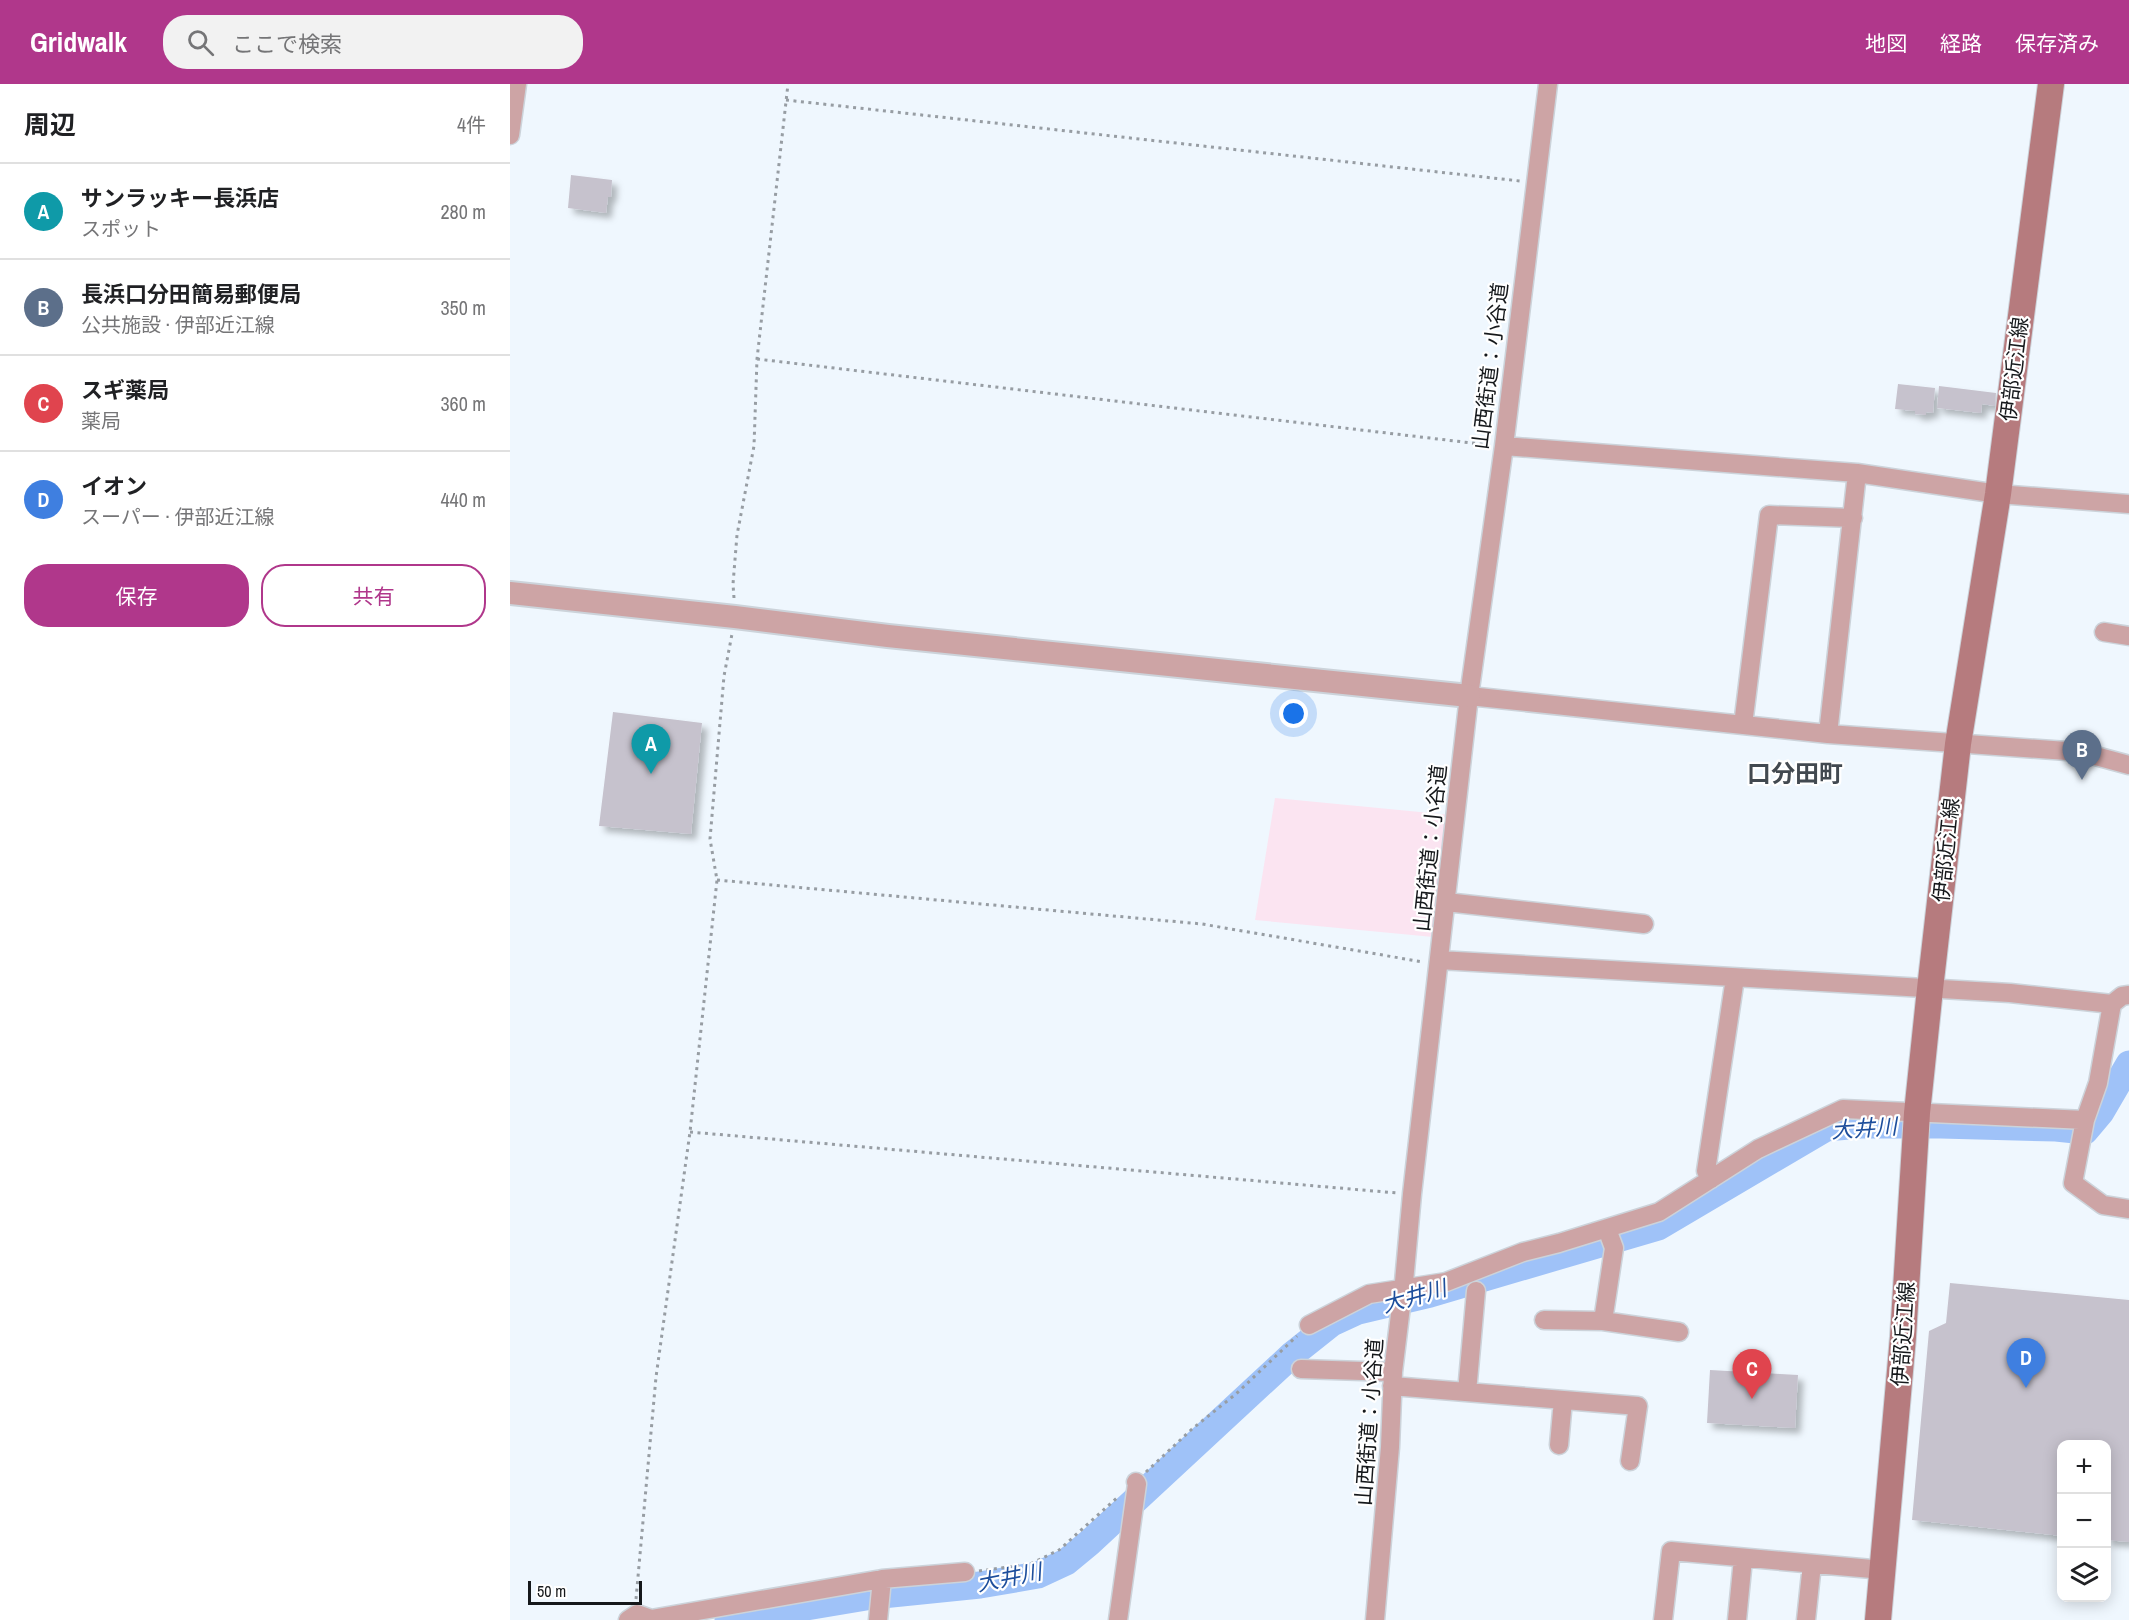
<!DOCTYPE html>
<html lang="ja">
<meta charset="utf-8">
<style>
:root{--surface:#fff;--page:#f2f2f2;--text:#202124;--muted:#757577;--line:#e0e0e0;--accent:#b0378b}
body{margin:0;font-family:"Archivo Narrow","Noto Sans JP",sans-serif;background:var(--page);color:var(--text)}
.controls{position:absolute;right:18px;bottom:18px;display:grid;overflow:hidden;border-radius:12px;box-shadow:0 3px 15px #0003}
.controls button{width:54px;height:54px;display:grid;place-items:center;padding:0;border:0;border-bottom:2px solid var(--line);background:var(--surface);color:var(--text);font:30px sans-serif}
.scale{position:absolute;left:18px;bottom:15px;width:114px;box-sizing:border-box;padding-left:6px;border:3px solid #15181b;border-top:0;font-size:16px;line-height:21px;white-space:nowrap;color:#15181b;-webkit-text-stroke:4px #fff;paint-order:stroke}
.you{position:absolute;left:784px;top:630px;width:21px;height:21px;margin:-15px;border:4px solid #fff;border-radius:50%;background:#1a73e8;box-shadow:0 0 0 9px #1a73e833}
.badge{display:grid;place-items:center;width:39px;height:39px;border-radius:50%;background:var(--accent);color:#fff;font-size:20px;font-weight:700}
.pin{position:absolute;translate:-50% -50px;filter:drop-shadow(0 2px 3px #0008)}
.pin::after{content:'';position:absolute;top:32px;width:21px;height:18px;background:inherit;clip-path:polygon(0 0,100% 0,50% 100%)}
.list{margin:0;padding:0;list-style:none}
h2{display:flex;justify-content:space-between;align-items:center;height:78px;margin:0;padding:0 24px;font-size:26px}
h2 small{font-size:20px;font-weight:400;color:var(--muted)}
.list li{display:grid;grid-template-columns:39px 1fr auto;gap:18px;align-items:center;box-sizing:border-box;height:96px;padding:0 24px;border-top:2px solid var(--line)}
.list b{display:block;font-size:22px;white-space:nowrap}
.list p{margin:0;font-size:20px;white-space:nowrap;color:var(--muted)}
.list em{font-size:20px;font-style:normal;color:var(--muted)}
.actions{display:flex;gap:12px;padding:18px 24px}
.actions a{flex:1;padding:14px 0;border:2px solid var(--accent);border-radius:24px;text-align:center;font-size:21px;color:var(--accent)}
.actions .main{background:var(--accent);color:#fff}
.icon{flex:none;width:33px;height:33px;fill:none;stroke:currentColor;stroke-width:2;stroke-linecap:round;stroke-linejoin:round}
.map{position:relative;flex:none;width:1619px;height:1536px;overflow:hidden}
header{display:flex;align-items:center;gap:36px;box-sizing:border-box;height:84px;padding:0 30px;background:var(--accent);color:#fff}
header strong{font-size:28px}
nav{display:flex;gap:33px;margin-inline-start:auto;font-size:21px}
.search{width:420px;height:54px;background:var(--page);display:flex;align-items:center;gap:15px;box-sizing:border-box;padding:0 21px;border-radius:24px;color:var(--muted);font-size:22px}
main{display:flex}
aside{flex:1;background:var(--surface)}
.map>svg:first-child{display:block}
</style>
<header>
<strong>Gridwalk</strong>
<div class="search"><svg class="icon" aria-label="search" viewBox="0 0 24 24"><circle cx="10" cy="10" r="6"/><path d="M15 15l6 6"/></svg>ここで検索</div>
<nav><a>地図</a><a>経路</a><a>保存済み</a></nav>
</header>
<main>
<aside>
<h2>周辺<small>4件</small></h2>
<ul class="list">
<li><span class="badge" style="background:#0f9aa8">A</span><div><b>サンラッキー長浜店</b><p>スポット</p></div><em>280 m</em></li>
<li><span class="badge" style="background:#5c6f8a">B</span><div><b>長浜口分田簡易郵便局</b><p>公共施設 · 伊部近江線</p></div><em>350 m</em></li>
<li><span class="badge" style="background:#e0444e">C</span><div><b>スギ薬局</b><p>薬局</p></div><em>360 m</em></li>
<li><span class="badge" style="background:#3f7fe0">D</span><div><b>イオン</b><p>スーパー · 伊部近江線</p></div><em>440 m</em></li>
</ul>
<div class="actions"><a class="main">保存</a><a>共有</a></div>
</aside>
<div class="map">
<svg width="1619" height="1536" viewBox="0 0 1619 1536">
<defs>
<filter id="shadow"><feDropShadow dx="5.5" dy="5.5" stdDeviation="3" flood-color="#0004"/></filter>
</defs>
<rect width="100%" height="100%" fill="#eff7fe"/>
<path fill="#fbe4f1" d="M765,714L941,731L923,853L745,836Z"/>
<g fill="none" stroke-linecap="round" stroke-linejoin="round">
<path stroke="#9fc2f8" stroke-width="27" d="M218,1536L362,1512L470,1501L528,1491L556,1478L579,1459L783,1270L822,1239L848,1227L920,1210L1148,1143L1316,1044L1350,1041H1431L1546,1044L1575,1047L1591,1028L1619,980"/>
</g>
<path fill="#c6c2cd" filter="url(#shadow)" d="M61,91L102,96L101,113H98L96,129L58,124Z
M1388,300L1425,304L1423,329L1416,328V331L1405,330V327L1385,325Z
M1429,302L1486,309L1485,322L1472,320L1471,329L1427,324Z
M103,628L192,639L181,750L89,742Z
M1440,1199L1619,1216V1458L1596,1456V1360H1552V1452L1402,1436L1419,1247L1436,1239Z
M1200,1286L1288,1291L1285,1344L1197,1339Z"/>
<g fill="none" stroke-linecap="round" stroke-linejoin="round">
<defs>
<path id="minor" d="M0,51L7,0
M994,362L1347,389L1488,410L1619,420
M1594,548L1619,552
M959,612L1318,650L1571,668L1619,681
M1233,641L1259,431L1343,434
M1318,650L1347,389
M936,818L1134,840
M929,876L1500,909L1602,920
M1575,1036L1588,999L1602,920L1612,912L1619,911
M1201,1095L1196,1087L1225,894
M1097,1145L1104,1164L1093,1237L1169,1248
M1034,1236L1093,1237
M799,1241L859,1210L936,1198L1013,1168L1049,1159L1149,1128L1248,1065L1333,1025L1575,1036L1563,1099L1593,1121L1619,1125
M791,1285L883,1288
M882,1302L1128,1322L1120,1377
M957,1308L966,1207
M1049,1361L1053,1316
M118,1536L127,1530L141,1535L372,1495L455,1488
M368,1536L372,1495
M608,1536L627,1400L626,1398
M865,1536L880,1363L883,1288L894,1198L902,1110L959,612L994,362L1038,0
M1153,1536L1161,1467L1373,1486
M1227,1536L1233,1475
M1296,1536L1302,1480"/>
<path id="tertiary" d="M0,509L225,533L378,552L959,612"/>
<path id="secondary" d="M1368,1536L1393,1253L1407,1029L1420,905L1448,660L1488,410L1541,0"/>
</defs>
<use href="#minor" stroke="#ccd3da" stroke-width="21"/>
<use href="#tertiary" stroke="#ccd3da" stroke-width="26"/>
<use href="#secondary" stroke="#ccd3da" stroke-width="28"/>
<path stroke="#979da3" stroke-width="3" stroke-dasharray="3 4.5" stroke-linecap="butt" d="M276,16L1010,97
M247,275L979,361
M224,514L223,500L227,451L244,362L247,275L278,0
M207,796L692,840L913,878
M180,1048L887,1109
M636,1388L682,1345L726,1310L787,1252
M469,1487L520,1480L549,1466L609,1412
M126,1515L146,1293L180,1048L207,796L200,755L214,592L222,550"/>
<use href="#minor" stroke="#cda4a5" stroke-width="18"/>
<use href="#tertiary" stroke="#cda4a5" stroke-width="22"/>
<use href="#secondary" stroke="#b67b7e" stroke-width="26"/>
</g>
<g text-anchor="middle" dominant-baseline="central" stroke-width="4.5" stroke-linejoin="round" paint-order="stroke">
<g font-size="21" fill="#15181b" stroke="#fff">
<text transform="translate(980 282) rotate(-83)">山西街道：小谷道</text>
<text transform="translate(1504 285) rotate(-83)">伊部近江線</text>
<text transform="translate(920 764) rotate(-84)">山西街道：小谷道</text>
<text transform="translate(1436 766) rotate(-84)">伊部近江線</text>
<text transform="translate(1393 1250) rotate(-86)">伊部近江線</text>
<text transform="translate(859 1338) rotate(-86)">山西街道：小谷道</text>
</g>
<g font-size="22" font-style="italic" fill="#1d4e9c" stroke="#fff">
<text transform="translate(1354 1044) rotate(-4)">大井川</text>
<text transform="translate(904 1212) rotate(-16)">大井川</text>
<text transform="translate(499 1493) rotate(-11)">大井川</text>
</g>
<g font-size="24" font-weight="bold" fill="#424950" stroke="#fff">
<text x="1285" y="689">口分田町</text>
</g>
</g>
</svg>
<div class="controls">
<button>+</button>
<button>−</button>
<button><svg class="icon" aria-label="layers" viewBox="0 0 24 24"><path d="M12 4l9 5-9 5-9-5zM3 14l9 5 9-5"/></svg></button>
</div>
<div class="scale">50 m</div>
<div class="you"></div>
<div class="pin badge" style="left:141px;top:690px;background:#0f9aa8">A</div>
<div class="pin badge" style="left:1572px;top:696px;background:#5c6f8a">B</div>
<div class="pin badge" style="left:1242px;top:1315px;background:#e0444e">C</div>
<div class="pin badge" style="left:1516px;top:1304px;background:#3f7fe0">D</div>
</div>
</main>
